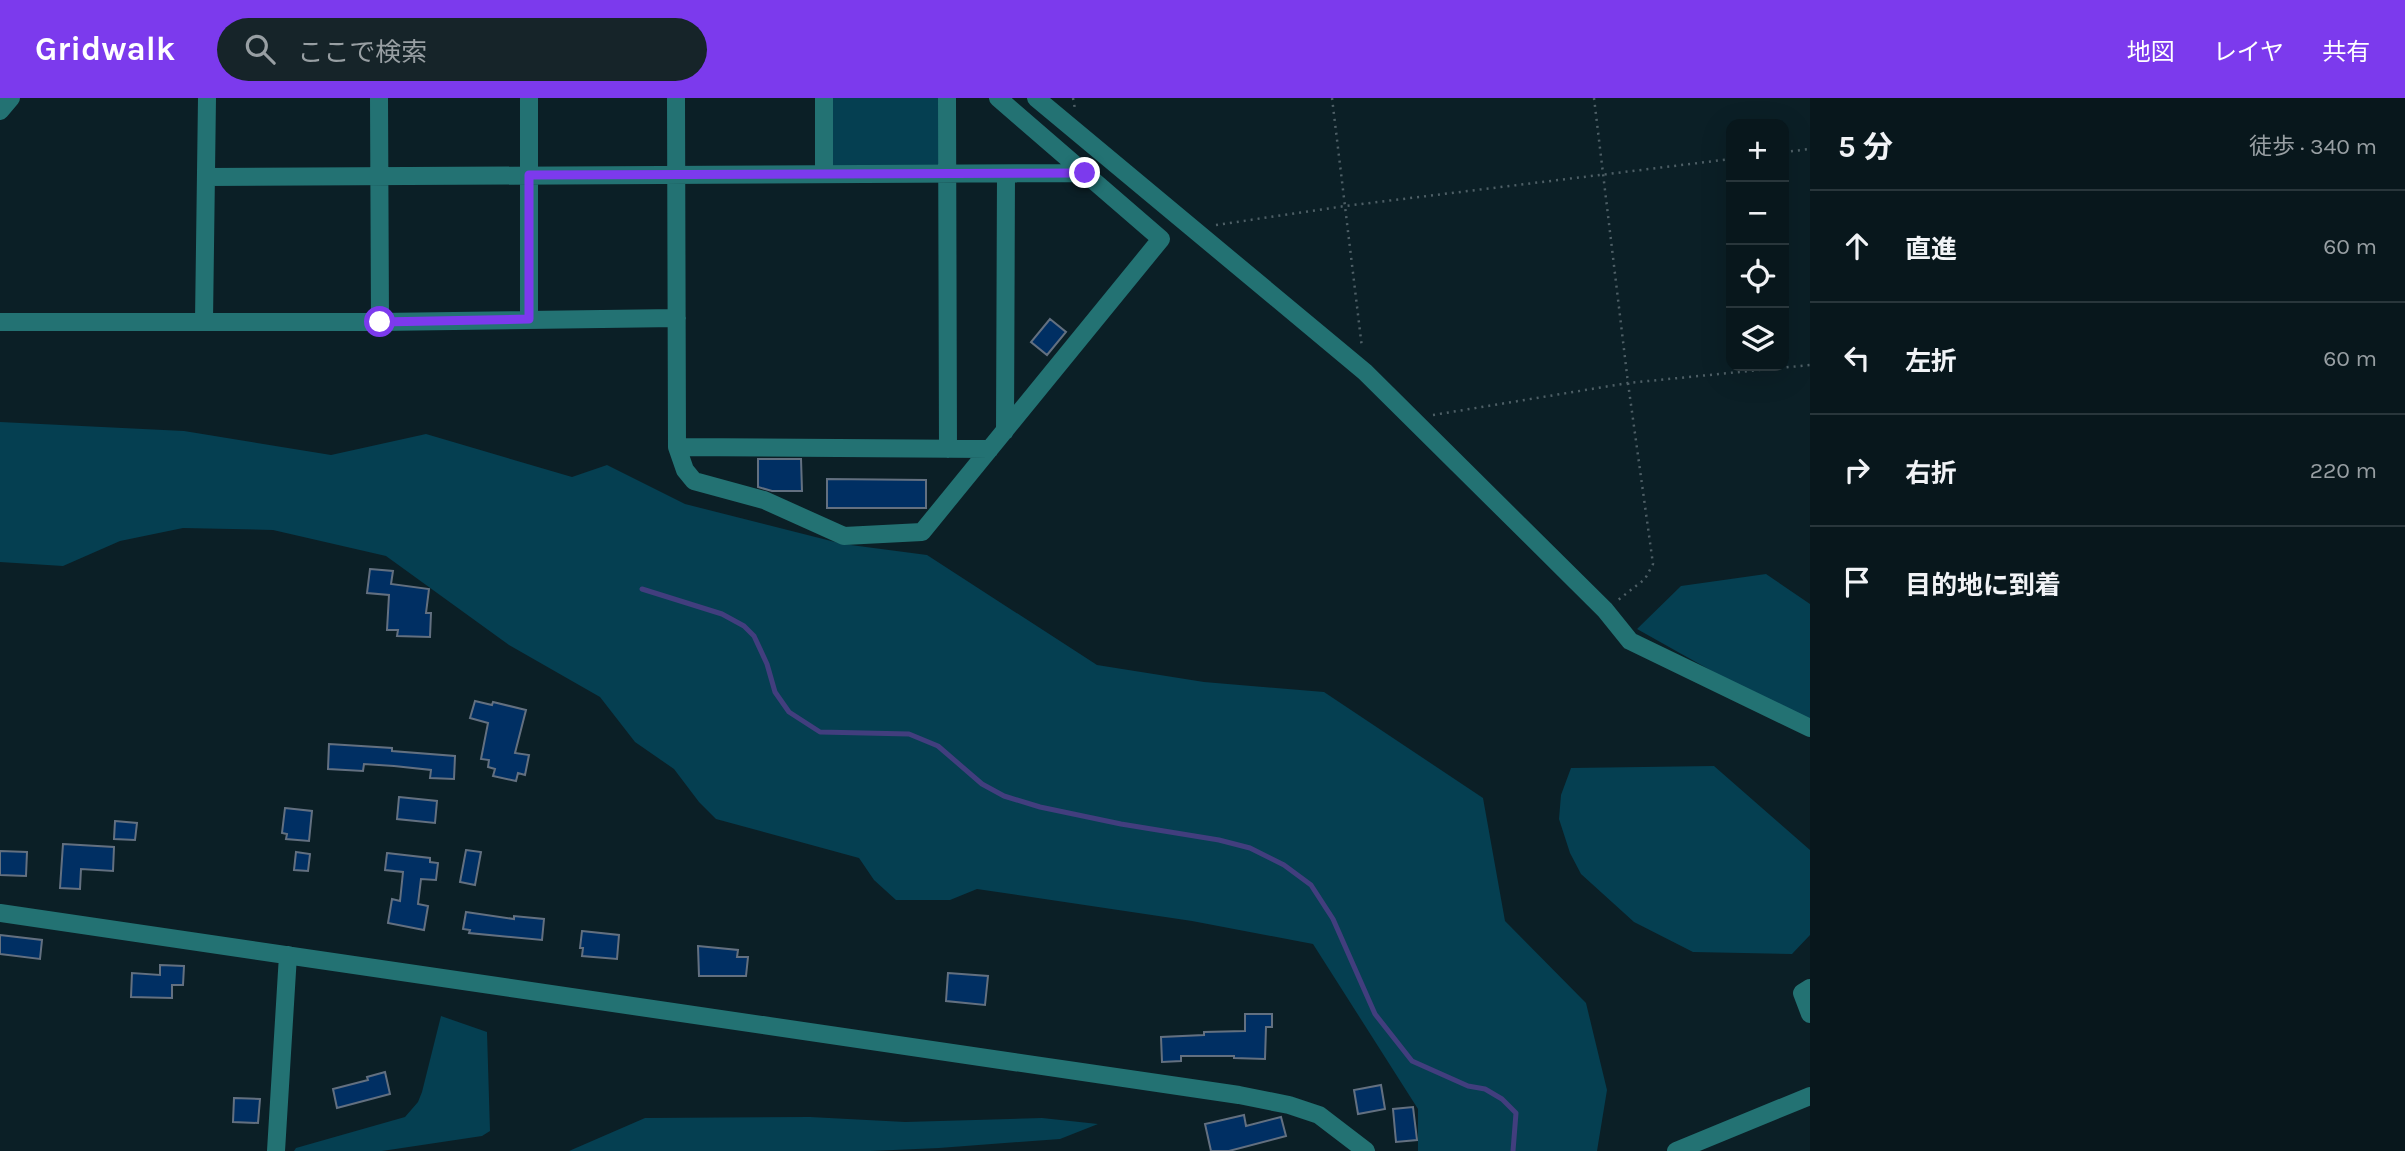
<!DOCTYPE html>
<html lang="ja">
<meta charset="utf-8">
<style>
:root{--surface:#08171c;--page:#162429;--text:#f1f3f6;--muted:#989fa3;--line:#29363b;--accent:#7c3aed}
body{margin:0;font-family:Karla,"Noto Sans JP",sans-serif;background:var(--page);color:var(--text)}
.controls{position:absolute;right:21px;top:21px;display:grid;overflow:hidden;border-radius:14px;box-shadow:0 7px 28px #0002}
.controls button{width:63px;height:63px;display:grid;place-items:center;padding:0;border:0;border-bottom:2px solid var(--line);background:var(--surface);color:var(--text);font:35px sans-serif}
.stop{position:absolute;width:21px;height:21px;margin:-16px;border:5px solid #7c3aed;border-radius:50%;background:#fff}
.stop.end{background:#7c3aed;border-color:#fff;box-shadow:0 2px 7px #0008}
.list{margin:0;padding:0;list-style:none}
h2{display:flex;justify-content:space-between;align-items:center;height:91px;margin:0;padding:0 28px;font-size:30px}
h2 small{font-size:23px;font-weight:400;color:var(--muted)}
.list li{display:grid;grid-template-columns:46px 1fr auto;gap:21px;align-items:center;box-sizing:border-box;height:112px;padding:0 28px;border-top:2px solid var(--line)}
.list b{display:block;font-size:26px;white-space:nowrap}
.list em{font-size:23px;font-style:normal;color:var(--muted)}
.icon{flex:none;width:38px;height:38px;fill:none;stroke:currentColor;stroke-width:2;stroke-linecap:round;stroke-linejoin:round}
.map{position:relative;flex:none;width:1810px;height:1053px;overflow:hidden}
header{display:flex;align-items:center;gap:42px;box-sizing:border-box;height:98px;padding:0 35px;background:var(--accent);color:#fff}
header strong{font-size:33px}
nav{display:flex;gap:38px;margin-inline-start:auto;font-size:24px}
.search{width:490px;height:63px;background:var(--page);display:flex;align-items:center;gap:18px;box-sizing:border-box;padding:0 24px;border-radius:38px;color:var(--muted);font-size:26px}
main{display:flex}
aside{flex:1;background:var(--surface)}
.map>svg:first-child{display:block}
</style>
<header>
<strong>Gridwalk</strong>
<div class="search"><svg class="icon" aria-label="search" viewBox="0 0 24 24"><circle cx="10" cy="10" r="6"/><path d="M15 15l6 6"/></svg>ここで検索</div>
<nav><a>地図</a><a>レイヤ</a><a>共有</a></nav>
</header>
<main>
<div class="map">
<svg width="1810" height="1053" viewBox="0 0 1810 1053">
<rect width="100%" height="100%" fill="#0b1f26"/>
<path fill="#053f51" d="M833,0H941L940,70L832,68Z
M0,324L184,333L331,357L426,336L572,379L607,367L685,406L843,446L927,457L1097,567L1204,584L1324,594L1483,700L1505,823L1586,905L1607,992L1597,1053H1418V1011L1313,846L1192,823L977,791L950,802H896L874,782L859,760L716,721L699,704L674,671L635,644L600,599L509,547L386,458L273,432L183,430L120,443L63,468L0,464Z
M1766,476L1810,506V628L1637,531L1681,488Z
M1714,668L1810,752V837L1792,856L1693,854L1634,824L1581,776L1570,755L1559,721L1561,697L1571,670Z
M441,918L487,934L490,1033L482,1038L382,1053H294L296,1050L405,1019L418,1004L422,994Z
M810,1019L905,1024L1042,1020L1098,1026L1060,1041L939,1050L871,1053H569L645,1020Z"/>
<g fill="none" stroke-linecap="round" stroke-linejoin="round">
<path stroke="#423e7e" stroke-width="5" d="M642,491L722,516L744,528L754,538L767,566L775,594L789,614L820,634L909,636L938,648L982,686L1004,698L1040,709L1121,726L1219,742L1250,750L1284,767L1311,787L1333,821L1375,916L1412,963L1468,988L1485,991L1502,1001L1516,1015L1513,1053"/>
</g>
<path fill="#002f63" stroke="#637080" stroke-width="2" d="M1050,221L1066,234L1047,257L1031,244Z
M758,361H801L802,393H772L758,389Z
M827,381L926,382V410H827Z
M370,471L393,473L391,486L429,491L426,515H431L430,539L397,538L398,532H387L389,497L367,495Z
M475,603L492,607L493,604L526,612L515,655L529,657L525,677L518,675L516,683L493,678L495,671L488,669L489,662L481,661L488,625L470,620Z
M329,646L392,650V653L455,658L454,681L430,680L431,672L394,668L364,666L363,673L328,671Z
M399,699L437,703L435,725L397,721Z
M285,710L312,713L309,743L286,741L287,736L282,735Z
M115,723L137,725L135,742L114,741Z
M63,746L114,749L113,773L81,771L80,791L60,790Z
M466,752L481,754L475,787L460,784Z
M0,753L27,754L26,778L0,777Z
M296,754L310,756L308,773L294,772Z
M387,755L430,760V764L438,765L436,782L421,781L418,806L428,808L424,832L388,825L392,801L400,803L403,774L385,772Z
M466,814L514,821V818L544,821L542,842L469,835L470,832L463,831Z
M582,833L619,837L617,861L582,858L583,850H580Z
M0,837L42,842L40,861L0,856Z
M698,848L738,852L737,859H748L746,878H699Z
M160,867L184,868L183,887H172V900L131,899L132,875L160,877Z
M948,875L988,878L985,907L946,903Z
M1245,916H1272V929H1266L1265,961L1234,960V958H1181V963L1162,964L1161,939L1204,937V934L1245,933Z
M385,974L390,996L337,1010L333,991L368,982L367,979Z
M1381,987L1385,1011L1358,1016L1354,992Z
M234,1000L260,1001L258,1025L233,1024Z
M1413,1009L1417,1042L1396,1044L1393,1011Z
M1244,1017L1246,1028L1281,1019L1286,1038L1229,1053H1211L1205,1026Z"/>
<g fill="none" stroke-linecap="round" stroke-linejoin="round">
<path stroke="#4e5f66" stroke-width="2.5" stroke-dasharray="2 5" stroke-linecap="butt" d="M1073,0L1075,11
M1332,0L1362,250
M1594,0L1628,285L1653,466L1645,481L1618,502
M1784,54L1810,51
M1216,127L1345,108L1731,61
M1433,317L1628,285L1810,267"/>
<path stroke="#237273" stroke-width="18" d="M379,0L380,224
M529,0V221
M676,0L677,349L685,372L694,383L764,402L844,438L922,434L1161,141L998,0
M824,0V76
M947,0L948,351
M1036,0L1365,274L1605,512L1630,543L1810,630
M0,13L11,0
M206,79L1085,75
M204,223L207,0
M0,224H380L677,220
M1005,333L1006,76
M677,349L990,351
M0,815L1239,997L1289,1007L1319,1017L1366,1053
M1810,890L1802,895L1810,916
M276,1053L288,857
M1676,1053L1810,998"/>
</g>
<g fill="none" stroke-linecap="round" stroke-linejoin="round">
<path stroke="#7c3aed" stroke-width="9" d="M380,224L529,221V77L1085,75"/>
</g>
</svg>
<div class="controls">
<button>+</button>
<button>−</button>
<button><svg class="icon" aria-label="locate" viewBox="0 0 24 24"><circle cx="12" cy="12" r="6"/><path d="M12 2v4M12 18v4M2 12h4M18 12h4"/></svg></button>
<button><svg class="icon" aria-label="layers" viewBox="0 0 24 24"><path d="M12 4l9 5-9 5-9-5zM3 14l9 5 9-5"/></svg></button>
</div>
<div class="stop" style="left:380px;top:224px"></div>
<div class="stop end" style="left:1085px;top:75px"></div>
</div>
<aside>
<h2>5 分<small>徒歩 · 340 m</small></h2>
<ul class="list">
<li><svg class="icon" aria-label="ahead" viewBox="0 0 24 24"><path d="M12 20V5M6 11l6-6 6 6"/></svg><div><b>直進</b></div><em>60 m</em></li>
<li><svg class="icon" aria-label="left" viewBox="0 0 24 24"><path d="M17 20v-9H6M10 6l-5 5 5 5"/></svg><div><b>左折</b></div><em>60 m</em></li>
<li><svg class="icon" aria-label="right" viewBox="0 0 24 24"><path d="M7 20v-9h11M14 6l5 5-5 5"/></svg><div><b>右折</b></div><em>220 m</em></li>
<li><svg class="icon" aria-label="arrive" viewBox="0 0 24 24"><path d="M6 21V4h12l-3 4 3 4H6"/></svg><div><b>目的地に到着</b></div></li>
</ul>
</aside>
</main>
